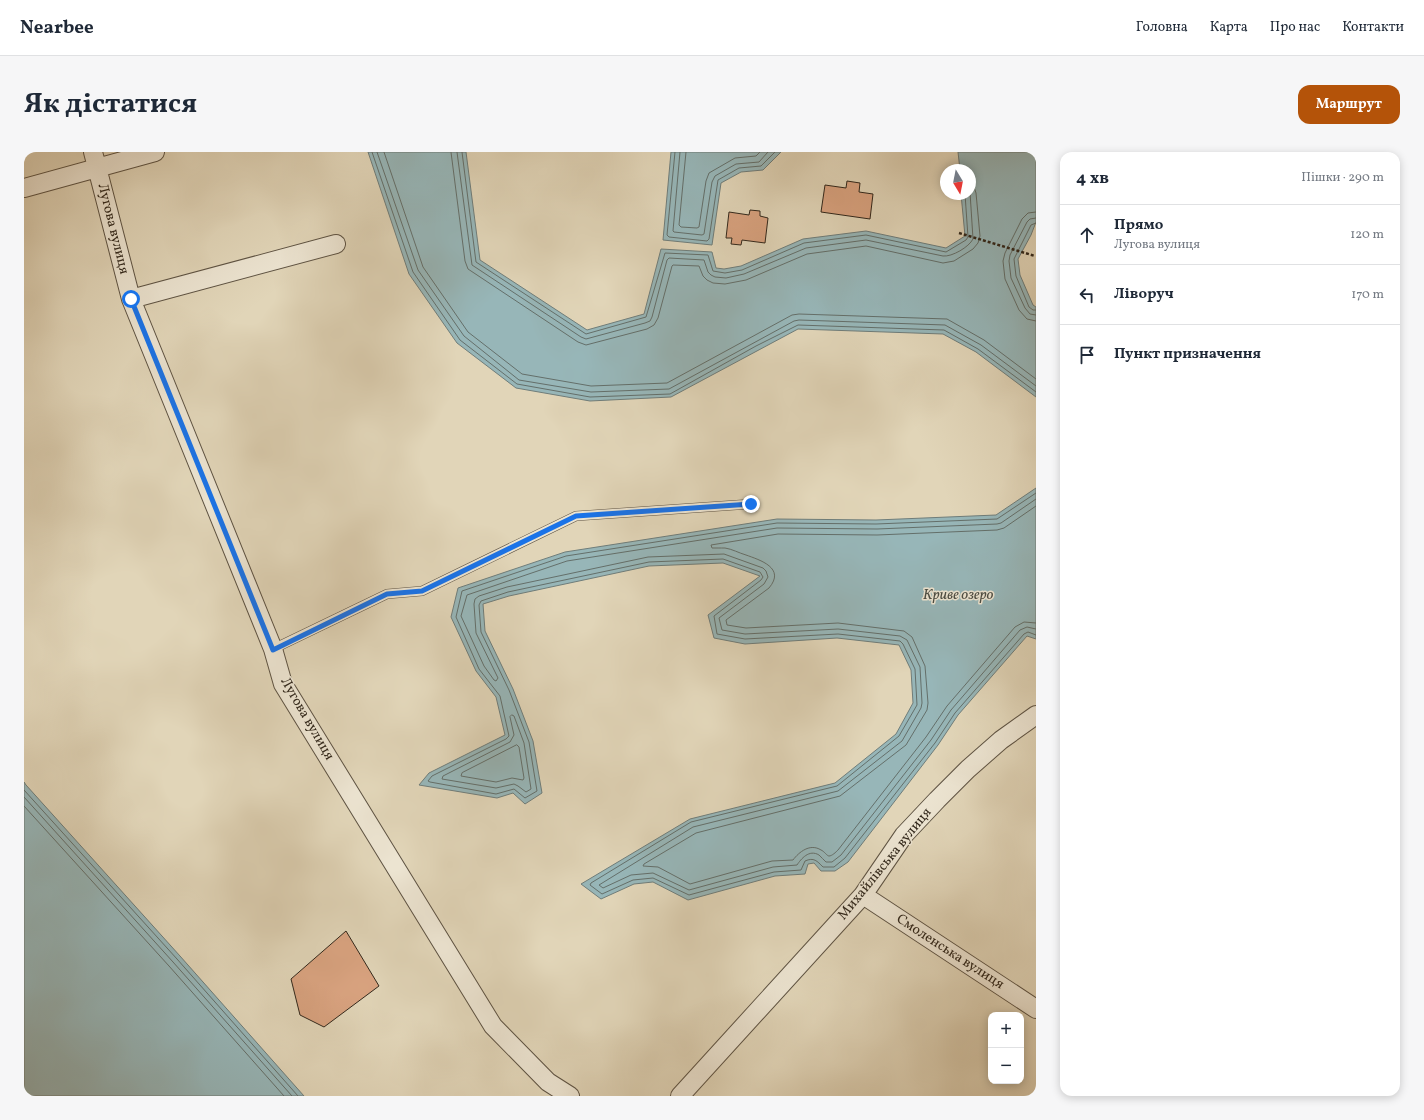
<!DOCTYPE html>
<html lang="uk">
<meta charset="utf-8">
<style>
:root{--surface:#fff;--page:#f6f6f7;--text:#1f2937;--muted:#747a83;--line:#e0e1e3;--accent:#b45309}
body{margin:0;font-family:Vollkorn,serif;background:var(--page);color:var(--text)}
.controls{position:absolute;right:12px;bottom:12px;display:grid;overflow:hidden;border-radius:8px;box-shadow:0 2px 10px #0003}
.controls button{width:36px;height:36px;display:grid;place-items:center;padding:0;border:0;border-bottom:1px solid var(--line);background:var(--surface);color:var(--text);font:20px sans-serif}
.compass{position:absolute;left:916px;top:12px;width:36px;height:36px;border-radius:50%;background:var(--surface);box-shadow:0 2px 10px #0003;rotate:170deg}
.stop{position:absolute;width:12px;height:12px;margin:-9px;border:3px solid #1a73e8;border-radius:50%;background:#fff}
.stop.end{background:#1a73e8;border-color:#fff;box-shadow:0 1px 4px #0008}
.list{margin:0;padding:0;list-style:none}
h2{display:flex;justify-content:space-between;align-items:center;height:52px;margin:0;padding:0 16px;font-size:17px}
h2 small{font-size:13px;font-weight:400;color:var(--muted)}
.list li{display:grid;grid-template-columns:26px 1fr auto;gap:12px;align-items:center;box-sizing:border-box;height:60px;padding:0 16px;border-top:1px solid var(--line)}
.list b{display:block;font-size:15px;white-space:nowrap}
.list p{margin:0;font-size:13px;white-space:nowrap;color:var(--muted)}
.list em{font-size:13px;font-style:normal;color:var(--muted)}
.icon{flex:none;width:22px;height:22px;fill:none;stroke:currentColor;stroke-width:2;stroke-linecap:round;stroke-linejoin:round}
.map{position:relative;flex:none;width:1012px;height:944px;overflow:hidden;border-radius:12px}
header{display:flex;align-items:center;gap:24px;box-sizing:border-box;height:56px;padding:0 20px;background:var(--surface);border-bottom:1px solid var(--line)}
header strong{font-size:19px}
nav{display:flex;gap:22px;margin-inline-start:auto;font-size:14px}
.intro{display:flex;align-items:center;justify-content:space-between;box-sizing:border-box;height:96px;padding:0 24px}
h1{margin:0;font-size:28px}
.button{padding:10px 18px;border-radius:12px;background:var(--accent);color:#fff;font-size:14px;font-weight:700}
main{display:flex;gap:24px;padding:0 24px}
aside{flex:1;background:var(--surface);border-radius:12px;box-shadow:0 2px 10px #0003}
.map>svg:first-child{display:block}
</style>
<header>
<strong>Nearbee</strong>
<nav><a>Головна</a><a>Карта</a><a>Про нас</a><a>Контакти</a></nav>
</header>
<div class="intro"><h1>Як дістатися</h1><a class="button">Маршрут</a></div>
<main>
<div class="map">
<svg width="1012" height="944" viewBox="0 0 1012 944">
<rect width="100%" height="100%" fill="#e1d5b8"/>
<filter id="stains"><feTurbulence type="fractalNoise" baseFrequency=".005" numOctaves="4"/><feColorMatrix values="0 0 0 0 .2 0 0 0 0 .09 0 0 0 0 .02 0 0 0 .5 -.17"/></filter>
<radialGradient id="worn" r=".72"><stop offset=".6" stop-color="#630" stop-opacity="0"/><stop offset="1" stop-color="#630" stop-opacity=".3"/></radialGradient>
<path fill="#97b6b8" stroke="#6f7d7a" d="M344,0H442L456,108L563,178L620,162L637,97L688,100L692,116L700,117L717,114L779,87L842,79L922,96L941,84L937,42H946V18H936L934,0H1012V70L1007,83L994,107L996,123L1009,153L1012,155V245L952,200L919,182L774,177L647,245L566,249L492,236L433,191L385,122Z
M647,0H757L739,18L717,20L697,31L688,93L639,88Z
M1012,336V487L1003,484L934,563L914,593L824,710L811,719H797L790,711L784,712L781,722L751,724L664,748L629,730L610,732L577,747L557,732L666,667L811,631L872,582L889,551L887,518L875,493L813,486L721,492L690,486L684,463L736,424L699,411L625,414L485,444L459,452L461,479L489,537L509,589L518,641L501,652L489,641L473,646L395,633L405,621L481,583L472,545L452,519L427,465L434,436L541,400L753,367L852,368L972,363Z
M0,630L2,633L156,804L280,944H0Z"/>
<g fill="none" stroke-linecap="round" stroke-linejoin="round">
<path stroke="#646f6a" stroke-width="1" d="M348,0L389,120L436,188L493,232L566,245L646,242L732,194L774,173L920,178L954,197L1012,240
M353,0L394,118L440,184L495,228L567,240L645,237L770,169L775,168L921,173L957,193L1012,234
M360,0L399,115L444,180L498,222L567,234L643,231L768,163L775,162L923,167L960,188L1012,227
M427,0L441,109L444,117L554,190L562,193L623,177L630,173L634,166L648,114L649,113L675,114L679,124L683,128L689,131L701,132L722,128L783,102L842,94L919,111L930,109L949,97L954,91L956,84L952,41L950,35L946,30
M433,0L448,113L557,185L562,187L621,171L626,169L628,165L643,108L645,106L680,108L684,120L687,123L691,125L702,126L720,122L782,96L842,88L919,104C928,105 945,95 949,87L946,40
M438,0L452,110L562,182L622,165L641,101L684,103L689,119L701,121L718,118L780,91L842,83L922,100L942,88L944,85L941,42
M651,0L643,83L645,85L683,89L685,87L694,28L715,16L737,14L751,0
M656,0L649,79L650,80L678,83L680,82L688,30L691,24L712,12L735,10L744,0
M662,0L655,73L657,75L673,76L675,75L682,29L685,21L711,6L732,4L736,0
M1012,60L1004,61L998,67L981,101L979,109L981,127L995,158L1003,167L1012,169
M1012,66L1006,67L1003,70L986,103L985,109L987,126L1001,156L1006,162L1012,163
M1012,71L1007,73L990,107L992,124L1005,155L1009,158H1012
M1012,341L973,367L852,372L753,371L542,404L438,439L432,465L455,517L476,544L485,584L482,587L408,624L404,629L406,630L472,642L490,637L501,646L513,639L505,590L485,538L457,480L455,453L457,449L484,440L625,410L699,407L736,420L739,425L737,428L690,464L693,482L721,487L814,482L876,489L879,492L891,517L893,553L875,584L813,634L667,670L567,731L566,733L578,742L609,728L629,726L665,743L750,720L777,718L781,709C790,705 793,709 799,715H810L821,706L911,591L931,561L1000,482L1004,480L1012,483
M1012,347L977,371L973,372L853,377L753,376L543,409L443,443L437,464L460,514L470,528L472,529L474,526L452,481L450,452L451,447L455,444L483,435L624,405L700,402L739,416L742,419L744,425L740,432L695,466L698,478L721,482L814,477L876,484L883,488L896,515L898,551L897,556L878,589L814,639L669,675L575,733L579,736L607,723L629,721L665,738L749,715L773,713C777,707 785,697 795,703C797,705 800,708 802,710H808L817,703L907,588L927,558L996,478L1003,475L1012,477
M1012,354L980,376L973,378L853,383L754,382L687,393L688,396C692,396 696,396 701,396C708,397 715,401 722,403C736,408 762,416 745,436L702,468L703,473L722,476L814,471L880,479L888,485L901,514L904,551L903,558L882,593L816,644L672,681L620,712L619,714L634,715L666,732L748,709L769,708C775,700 786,691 797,698C800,699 803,704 805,704C808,704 812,700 814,698L902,585L923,554L991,475L1000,470L1012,471
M488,563L490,564L500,591L507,637L502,640L494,634L490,632L472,636L418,627L419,624L486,590L490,583L486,565Z
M493,593L495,595L500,626L499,628L488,626L472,630L437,624L438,621Z
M0,638L153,807L274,944
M0,645L149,810L268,944
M0,654L145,814L260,944"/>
</g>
<path fill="#d9a380" stroke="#32281c" d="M823,29L836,31L835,40L849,42L846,67L797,60L801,33L822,36Z
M726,58L736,59V64L744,66L741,91L718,88L717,93L707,92L708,86H702L705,60L725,63Z
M322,779L355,834L300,875L276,863L267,827Z"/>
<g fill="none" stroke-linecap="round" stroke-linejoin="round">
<defs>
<path id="lane" d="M249,497L363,442L398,439L552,364L727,352"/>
<path id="street" d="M69,0L107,147L249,497L259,532L469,874L524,930L546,944
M0,36L131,0
M107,147L312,92
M839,743L1012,857
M656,944L839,743L880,683L913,648L944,617L977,588L1012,563"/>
</defs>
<use href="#lane" stroke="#5e5343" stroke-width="10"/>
<use href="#street" stroke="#5e5343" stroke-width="20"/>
<path stroke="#32281c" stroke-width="2.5" stroke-dasharray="3 2" stroke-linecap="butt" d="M935,81L1011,104"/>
<use href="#lane" stroke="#ece4d1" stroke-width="9"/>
<use href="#street" stroke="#ece4d1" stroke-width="18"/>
</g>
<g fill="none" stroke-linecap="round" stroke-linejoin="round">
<path stroke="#1a73e8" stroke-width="5" d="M107,147L249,498L363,442L398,439L552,364L727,352"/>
</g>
<g text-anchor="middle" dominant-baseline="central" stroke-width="3" stroke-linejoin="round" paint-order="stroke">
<g font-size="14" fill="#32281c" stroke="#ece4d1">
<text transform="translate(89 77) rotate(76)">Лугова вулиця</text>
<text transform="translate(283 567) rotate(60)">Лугова вулиця</text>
<text transform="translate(861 712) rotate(-51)">Михайлівська вулиця</text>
<text transform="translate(926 800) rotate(33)">Смоленська вулиця</text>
</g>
<g font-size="15" font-style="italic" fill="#4b4c43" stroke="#ece4d1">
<text x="934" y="443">Криве озеро</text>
</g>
</g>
<rect width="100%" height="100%" filter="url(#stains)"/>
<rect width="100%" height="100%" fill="url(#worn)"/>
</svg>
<div class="controls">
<button>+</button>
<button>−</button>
</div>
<svg class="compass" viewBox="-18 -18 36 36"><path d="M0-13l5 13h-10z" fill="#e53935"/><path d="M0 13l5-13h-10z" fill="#747a83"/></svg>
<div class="stop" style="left:107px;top:147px"></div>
<div class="stop end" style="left:727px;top:352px"></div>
</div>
<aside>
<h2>4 хв<small>Пішки · 290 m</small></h2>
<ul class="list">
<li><svg class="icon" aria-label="ahead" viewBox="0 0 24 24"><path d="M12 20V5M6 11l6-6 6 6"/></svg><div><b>Прямо</b><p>Лугова вулиця</p></div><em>120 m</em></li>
<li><svg class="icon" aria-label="left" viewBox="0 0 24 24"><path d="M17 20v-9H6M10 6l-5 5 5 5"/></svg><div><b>Ліворуч</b></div><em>170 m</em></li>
<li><svg class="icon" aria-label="arrive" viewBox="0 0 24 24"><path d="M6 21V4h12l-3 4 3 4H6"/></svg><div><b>Пункт призначення</b></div></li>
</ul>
</aside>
</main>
